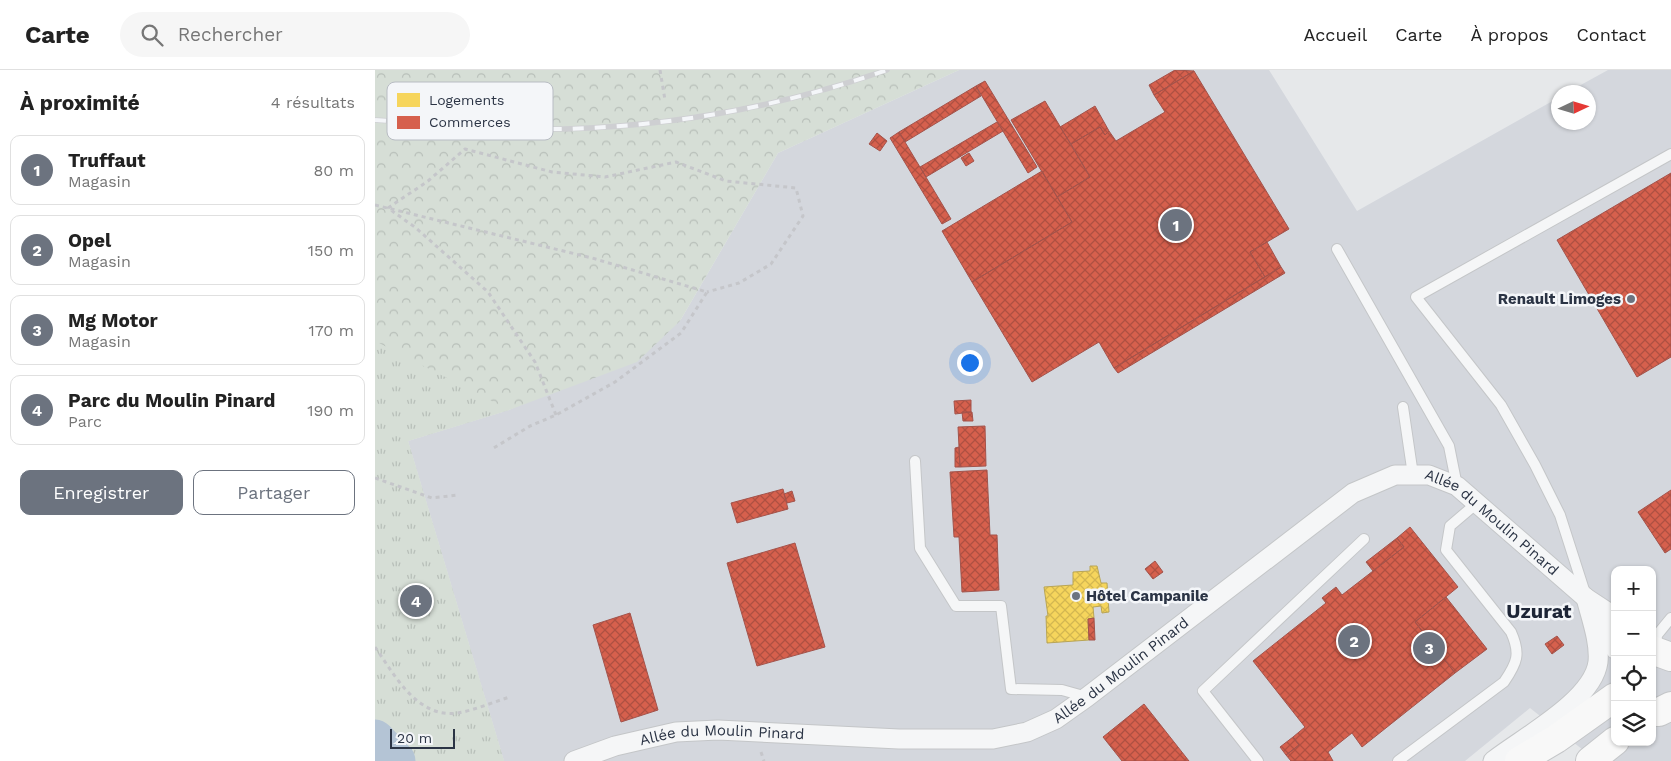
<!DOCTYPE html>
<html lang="fr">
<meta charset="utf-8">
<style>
:root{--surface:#fff;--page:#f6f6f6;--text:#222;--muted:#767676;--line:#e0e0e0;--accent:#6c737f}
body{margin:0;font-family:"Work Sans",sans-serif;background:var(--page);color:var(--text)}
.controls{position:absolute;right:15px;bottom:15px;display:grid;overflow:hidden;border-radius:10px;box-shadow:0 1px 4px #0004}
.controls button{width:45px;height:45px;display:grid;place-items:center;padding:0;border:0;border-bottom:1px solid var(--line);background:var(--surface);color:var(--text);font:25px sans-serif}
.compass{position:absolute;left:1176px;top:15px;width:45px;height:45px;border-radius:50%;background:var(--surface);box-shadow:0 1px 4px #0004;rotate:86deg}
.scale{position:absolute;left:15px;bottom:12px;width:65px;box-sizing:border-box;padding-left:5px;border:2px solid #2b3445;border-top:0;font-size:14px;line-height:18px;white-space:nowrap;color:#2b3445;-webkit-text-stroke:4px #f4f6f9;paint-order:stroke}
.you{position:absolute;left:594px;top:292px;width:18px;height:18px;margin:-12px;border:4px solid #fff;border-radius:50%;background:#1a73e8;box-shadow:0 0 0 8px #1a73e833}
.badge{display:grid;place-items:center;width:32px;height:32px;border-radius:50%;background:var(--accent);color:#fff;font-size:16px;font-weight:700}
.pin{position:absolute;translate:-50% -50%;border:2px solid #fff;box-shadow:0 1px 5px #0006}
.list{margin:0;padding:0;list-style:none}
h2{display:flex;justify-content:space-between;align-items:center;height:65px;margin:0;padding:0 20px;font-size:21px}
h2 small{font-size:16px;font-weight:400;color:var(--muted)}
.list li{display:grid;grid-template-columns:32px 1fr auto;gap:15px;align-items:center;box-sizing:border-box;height:70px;margin:0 10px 10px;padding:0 10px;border:1px solid var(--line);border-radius:10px}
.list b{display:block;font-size:19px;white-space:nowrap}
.list p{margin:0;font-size:16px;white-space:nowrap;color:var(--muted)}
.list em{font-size:16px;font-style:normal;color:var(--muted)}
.actions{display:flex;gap:10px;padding:15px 20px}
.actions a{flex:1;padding:11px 0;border:1px solid var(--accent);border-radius:10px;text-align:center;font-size:18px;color:var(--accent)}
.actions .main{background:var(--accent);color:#fff}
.icon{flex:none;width:28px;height:28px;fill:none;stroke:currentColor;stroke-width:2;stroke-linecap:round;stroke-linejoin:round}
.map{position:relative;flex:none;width:1296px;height:691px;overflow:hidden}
header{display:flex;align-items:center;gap:30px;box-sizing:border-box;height:70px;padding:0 25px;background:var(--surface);border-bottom:1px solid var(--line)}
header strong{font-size:24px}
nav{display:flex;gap:28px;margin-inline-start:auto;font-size:18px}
.search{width:350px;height:45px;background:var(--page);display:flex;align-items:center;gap:12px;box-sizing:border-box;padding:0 18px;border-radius:28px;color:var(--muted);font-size:19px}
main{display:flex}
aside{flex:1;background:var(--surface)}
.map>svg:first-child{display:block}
</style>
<header>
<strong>Carte</strong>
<div class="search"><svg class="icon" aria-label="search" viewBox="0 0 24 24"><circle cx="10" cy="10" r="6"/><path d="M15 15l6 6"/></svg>Rechercher</div>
<nav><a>Accueil</a><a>Carte</a><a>À propos</a><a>Contact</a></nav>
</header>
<main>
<aside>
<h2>À proximité<small>4 résultats</small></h2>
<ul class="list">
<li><span class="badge">1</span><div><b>Truffaut</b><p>Magasin</p></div><em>80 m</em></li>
<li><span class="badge">2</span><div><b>Opel</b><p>Magasin</p></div><em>150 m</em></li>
<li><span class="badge">3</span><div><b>Mg Motor</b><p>Magasin</p></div><em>170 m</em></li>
<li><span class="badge">4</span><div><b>Parc du Moulin Pinard</b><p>Parc</p></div><em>190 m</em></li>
</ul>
<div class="actions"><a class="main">Enregistrer</a><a>Partager</a></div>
</aside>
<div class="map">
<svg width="1296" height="691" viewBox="0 0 1296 691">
<defs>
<pattern id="forest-crowns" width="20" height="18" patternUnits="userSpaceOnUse" patternTransform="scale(1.25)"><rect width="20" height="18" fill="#d6ded6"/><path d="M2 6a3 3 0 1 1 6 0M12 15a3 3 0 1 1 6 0" fill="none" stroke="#b8bfb9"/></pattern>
<pattern id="park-tufts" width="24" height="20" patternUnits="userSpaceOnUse" patternTransform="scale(1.25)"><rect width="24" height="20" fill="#d6ded6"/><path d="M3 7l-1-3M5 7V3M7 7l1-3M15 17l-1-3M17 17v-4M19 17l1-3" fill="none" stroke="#b8bfb9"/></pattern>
<pattern id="homes-cross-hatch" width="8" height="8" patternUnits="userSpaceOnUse" patternTransform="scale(1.25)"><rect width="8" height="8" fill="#f6d55c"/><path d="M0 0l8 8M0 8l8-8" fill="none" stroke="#d3b751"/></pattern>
<pattern id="shops-cross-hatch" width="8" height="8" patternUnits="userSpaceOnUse" patternTransform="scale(1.25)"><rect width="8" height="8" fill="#d6604d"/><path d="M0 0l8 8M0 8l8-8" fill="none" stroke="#ae5042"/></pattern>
</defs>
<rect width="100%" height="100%" fill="#e6e8ea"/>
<path fill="#d4d7dd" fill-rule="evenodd" d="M584,0H894L982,141L1183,28L1184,52H1214V22H1193L1233,0H1296V691H1222L1155,638L1090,691H129L33,371L134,340L305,251L403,83ZM1240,500H1277V672H1240Z"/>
<path fill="url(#forest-crowns)" d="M0,0H584L403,83L305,251L262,292L134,340L33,371L129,691H0Z"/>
<path fill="url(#park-tufts)" d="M0,271L134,340L33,371L129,691H0Z"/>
<path fill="url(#homes-cross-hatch)" stroke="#b9a555" d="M715,496H722L726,513H732L734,542L727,543L726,536L718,537L719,548L713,549L714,570L672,573L671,546H673L669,517L698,515V502L715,501Z"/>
<path fill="url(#shops-cross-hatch)" stroke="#a3534b" d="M800,0L819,1L779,25L774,15Z
M819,1L914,159L875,182L890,207L739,298L724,272L657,312L597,212L697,152L682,127L715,107L696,74L725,57L730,65L734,61L741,71L790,42L779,25Z
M610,11L662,97L653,103L601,16Z
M601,16L606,26L530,72L524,62Z
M670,31L715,107L682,127L636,50Z
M720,36L734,61L730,65L725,57L696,74L685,57Z
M622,52L628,61L551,107L545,97Z
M524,62L576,149L567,154L515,68Z
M502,63L512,71L505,81L494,74Z
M594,83L599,91L591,96L586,88Z
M667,101L697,152L597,212L567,161Z
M1296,103V287L1262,307L1182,170Z
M892,172L906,197L890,207L875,182Z
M906,197L910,203L743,303L739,298Z
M596,330V342L580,344L579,331Z
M587,342H597L598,351H588Z
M610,356L611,396L585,397L583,357Z
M584,377L585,397H580V378Z
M612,400L615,465H622L624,520L587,522L584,467H579L575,402Z
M408,419L413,439L362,453L356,433Z
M1296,420V479L1290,483L1263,442Z
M417,421L420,431L412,433L409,424Z
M1035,457L1083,517L1040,552L1080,603L987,677L977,663L953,682L958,691H916L911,685L924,675L918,667L930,657L878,591L951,533L947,528L961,517L967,525L1029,477L1022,468Z
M1022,468L1029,477L998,501L991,492Z
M420,473L450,577L382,596L352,493Z
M780,491L788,502L778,509L770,499Z
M1071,527L1112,579L1080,603L1040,552Z
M255,543L283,640L246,652L218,555Z
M719,548L720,570H714L713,549Z
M1182,566L1189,575L1177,584L1170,574Z
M769,634L814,691H747L728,667Z
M918,667L924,675L911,685L905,677Z"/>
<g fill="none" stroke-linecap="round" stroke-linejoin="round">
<path stroke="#b4c4d5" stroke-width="39" d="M0,669L21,691"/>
<defs>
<path id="lane" d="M962,179L1074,376L1082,416
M1028,337L1038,405
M540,391L545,478L581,536H626L636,619L687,620L712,627
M1210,523L1185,445L1160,395L1126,335L1041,227L1296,84
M1281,580L1282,565L1296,548
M883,691L828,621L989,469
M1023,691L1129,612C1142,593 1146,584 1136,562L1071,480L1075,456L1102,433"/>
<g id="street">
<path d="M1221,546L1240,579"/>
<path id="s1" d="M199,691L240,676L301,662L343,660L524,669H618L652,662L681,649L712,627L978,423L1020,405H1054L1082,416L1211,528L1240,547"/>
<path d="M1118,691C1147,668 1218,631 1223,592C1225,572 1216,548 1211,528"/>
</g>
<path id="secondary" d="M1277,580L1296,587
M1277,642H1284L1296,636
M1144,691L1181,669L1240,627
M1215,691L1240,671"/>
</defs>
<use href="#lane" stroke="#c4c6c8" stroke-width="12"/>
<use href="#street" stroke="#c4c6c8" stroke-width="21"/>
<use href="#secondary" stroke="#c4c6c8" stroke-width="30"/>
<path stroke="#c5c6ca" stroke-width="3" stroke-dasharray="4 4" stroke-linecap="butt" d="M285,0L290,30
M0,135L217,188L332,222L306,263L240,312L181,345L155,356L117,379
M181,345L160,292L113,222L41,158L13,138L53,111L90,79L177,102L230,107L301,92L351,111L421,118L428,146L396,194L364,213L332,222
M0,408L57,428L82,425
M0,577C19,604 42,649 83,643C100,640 118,632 135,627
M386,682L389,691"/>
<use href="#lane" stroke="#f5f6f7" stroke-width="10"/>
<use href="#street" stroke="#f5f6f7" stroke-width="19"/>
<use href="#secondary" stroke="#f8f8f8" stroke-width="28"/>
<defs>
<path id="rail" d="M0,50C63,54 126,60 189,59C300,56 408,36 512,0"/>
</defs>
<use href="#rail" stroke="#cecfd2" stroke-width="5.5"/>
<use href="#rail" stroke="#f4f6f9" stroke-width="4" stroke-dasharray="11" stroke-linecap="butt"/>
</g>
<g fill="#6c737f" stroke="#f4f6f9" stroke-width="2">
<circle cx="1256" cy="229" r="5"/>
<circle cx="701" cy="526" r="5"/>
</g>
<g text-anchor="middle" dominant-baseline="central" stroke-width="5" stroke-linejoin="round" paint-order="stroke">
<g font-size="15" font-weight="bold" fill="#2b3445" stroke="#f4f6f9" text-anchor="end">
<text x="1246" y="229">Renault Limoges</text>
<text x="711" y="526" text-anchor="start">Hôtel Campanile</text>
</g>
<g font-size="15" fill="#2b3445" stroke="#f4f6f9">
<text stroke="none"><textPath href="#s1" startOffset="1022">Allée du Moulin Pinard</textPath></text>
<text stroke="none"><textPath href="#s1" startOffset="571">Allée du Moulin Pinard</textPath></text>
<text stroke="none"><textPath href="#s1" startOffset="152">Allée du Moulin Pinard</textPath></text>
</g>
<g font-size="20" font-weight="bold" fill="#1d2536" stroke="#f4f6f9">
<text x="1164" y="541">Uzurat</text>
</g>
</g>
<rect x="12" y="12" width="166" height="58" rx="8" fill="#f4f6f9" stroke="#b8bcc3" stroke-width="1"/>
<rect x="22" y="23" width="23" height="14" fill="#f6d55c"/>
<rect x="22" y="46" width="23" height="13" fill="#d6604d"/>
<g font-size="14" fill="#2b3445">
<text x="54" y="35">Logements</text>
<text x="54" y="57">Commerces</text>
</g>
</svg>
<div class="controls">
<button>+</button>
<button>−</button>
<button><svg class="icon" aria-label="locate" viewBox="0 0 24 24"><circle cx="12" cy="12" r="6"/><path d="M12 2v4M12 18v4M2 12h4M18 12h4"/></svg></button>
<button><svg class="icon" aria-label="layers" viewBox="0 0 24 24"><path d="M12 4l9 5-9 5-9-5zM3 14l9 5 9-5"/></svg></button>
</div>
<svg class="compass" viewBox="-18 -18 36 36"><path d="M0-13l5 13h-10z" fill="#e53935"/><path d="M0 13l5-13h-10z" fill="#767676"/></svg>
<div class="scale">20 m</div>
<div class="you"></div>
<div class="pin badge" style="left:801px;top:155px">1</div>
<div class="pin badge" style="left:979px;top:571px">2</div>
<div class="pin badge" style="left:1054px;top:578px">3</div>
<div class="pin badge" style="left:41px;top:531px">4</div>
</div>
</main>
